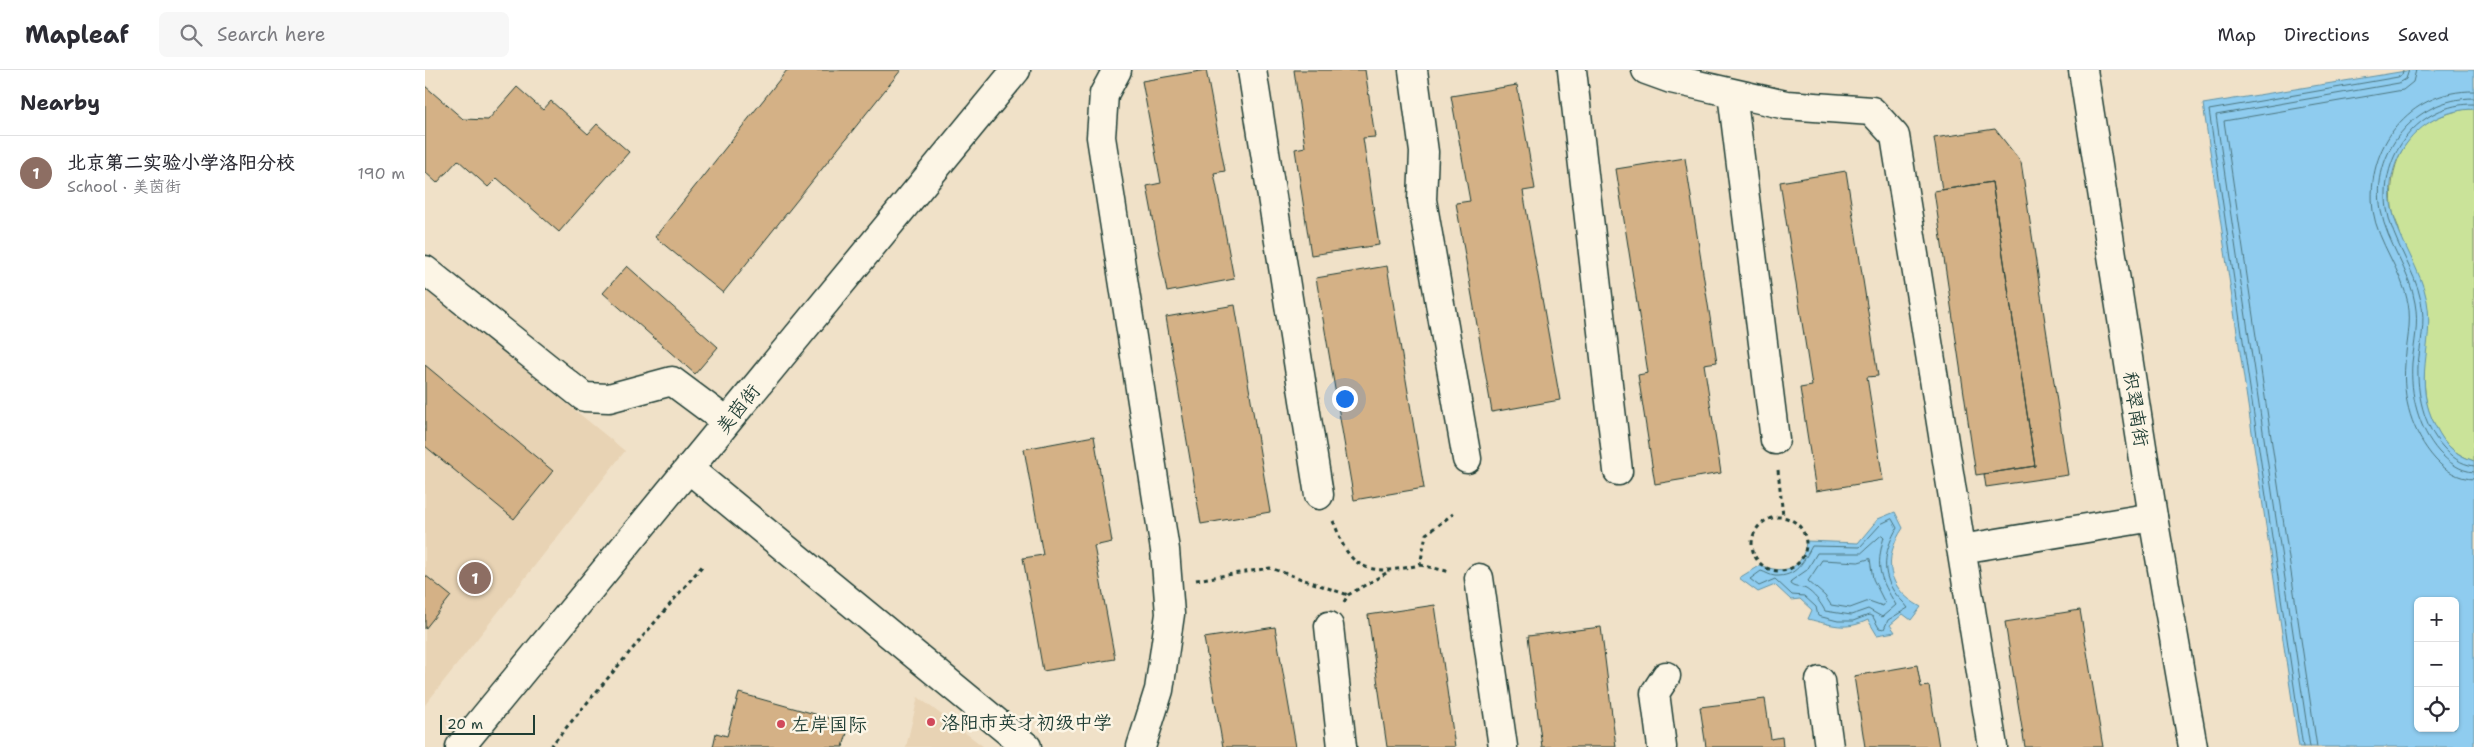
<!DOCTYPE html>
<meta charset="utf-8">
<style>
:root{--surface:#fff;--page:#f7f7f7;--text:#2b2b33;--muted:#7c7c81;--line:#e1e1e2;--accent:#d1495b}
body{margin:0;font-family:"Shantell Sans","LXGW WenKai TC",sans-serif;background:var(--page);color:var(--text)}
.controls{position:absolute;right:15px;bottom:15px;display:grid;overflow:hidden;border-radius:8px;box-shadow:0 1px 4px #0004}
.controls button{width:45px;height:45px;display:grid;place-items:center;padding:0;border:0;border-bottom:1px solid var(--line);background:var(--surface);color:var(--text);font:25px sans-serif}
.scale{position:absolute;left:15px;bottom:12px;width:95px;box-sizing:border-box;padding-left:5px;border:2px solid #1f3d34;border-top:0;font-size:14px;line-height:18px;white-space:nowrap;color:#1f3d34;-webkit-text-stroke:4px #fcf5e5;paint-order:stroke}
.you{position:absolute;left:919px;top:328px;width:18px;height:18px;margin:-12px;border:4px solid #fff;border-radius:50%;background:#1a73e8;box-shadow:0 0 0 8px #1a73e833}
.badge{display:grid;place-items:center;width:32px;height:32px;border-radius:50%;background:var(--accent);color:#fff;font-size:16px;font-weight:700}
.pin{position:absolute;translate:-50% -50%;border:2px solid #fff;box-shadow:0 1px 5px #0006}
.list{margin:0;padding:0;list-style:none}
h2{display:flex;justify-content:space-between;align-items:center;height:65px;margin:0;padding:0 20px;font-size:21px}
h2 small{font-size:16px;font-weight:400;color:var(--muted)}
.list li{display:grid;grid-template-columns:32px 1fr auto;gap:15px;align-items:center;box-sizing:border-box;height:75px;padding:0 20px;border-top:1px solid var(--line)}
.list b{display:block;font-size:19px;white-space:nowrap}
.list p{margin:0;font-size:16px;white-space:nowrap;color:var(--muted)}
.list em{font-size:16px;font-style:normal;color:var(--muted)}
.icon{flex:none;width:28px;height:28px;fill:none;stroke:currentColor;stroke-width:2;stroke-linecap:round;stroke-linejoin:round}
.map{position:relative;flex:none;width:2049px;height:677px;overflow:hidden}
header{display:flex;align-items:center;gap:30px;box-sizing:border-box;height:70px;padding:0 25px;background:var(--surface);border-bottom:1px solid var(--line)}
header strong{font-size:24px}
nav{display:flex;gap:28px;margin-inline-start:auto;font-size:18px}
.search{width:350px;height:45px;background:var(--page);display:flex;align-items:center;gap:12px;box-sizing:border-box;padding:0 18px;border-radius:8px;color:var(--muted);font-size:19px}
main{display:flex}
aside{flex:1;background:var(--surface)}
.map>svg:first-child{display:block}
</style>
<header>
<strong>Mapleaf</strong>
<div class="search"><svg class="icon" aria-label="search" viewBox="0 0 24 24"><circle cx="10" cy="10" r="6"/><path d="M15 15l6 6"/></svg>Search here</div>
<nav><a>Map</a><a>Directions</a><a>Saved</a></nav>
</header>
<main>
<aside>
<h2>Nearby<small></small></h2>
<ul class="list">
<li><span class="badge" style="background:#8d6e63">1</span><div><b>北京第二实验小学洛阳分校</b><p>School · 美茵街</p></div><em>190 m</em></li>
</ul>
</aside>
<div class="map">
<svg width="2049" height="677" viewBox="0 0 2049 677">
<rect width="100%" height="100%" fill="#f0e1c8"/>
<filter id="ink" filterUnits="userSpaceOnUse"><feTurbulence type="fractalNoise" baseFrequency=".02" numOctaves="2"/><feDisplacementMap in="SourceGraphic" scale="10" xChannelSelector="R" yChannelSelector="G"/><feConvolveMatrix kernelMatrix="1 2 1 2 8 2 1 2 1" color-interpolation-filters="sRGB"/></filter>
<g filter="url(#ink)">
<path fill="#e8d3b4" d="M0,218L200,381L0,635Z
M493,627L559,677H481Z"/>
<path fill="#cae399" stroke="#749066" d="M2040,39H2049V391C2026,383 2015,369 2006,347C1997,327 2001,307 1997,287C1990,246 1984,204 1975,163C1973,154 1968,146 1967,137C1965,119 1968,98 1976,82C1991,53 2012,46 2040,39Z"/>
<path fill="#8fccef" stroke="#6293a4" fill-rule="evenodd" d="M1987,0H2049V39C1997,40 1957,86 1967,139C1974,171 1996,199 2002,231C2010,277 1986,310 2011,357C2021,376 2029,384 2049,391V677H1874L1778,34ZM1993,531H2030V658H1993Z
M1470,442L1478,458C1457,489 1462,519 1496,537L1486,550L1478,544L1465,555L1470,562L1452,565L1443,550C1420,561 1407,555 1383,549L1387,540L1375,529L1366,530L1350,515L1333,522L1314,508L1335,495C1359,505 1379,500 1381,471L1433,473L1453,449Z"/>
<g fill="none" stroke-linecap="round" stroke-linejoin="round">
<path stroke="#4c767f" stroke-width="1" d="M2049,21C1984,20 1940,77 1948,141C1953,173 1977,201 1983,233C1987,254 1981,273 1980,294C1977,328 1987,363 2010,389C2020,400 2033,409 2049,409
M2049,28C1990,28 1945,82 1956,141C1962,173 1985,201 1990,233C1994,254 1989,273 1987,293C1985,324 1993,358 2014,382C2024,392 2034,401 2049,402
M2049,34C1994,33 1954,85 1962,139C1967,171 1990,199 1996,231C2001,253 1995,274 1993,295C1992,323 1998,355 2018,377C2027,387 2035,394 2049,396
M1467,449L1472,458C1461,477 1455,499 1468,520C1472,527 1479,532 1483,538L1463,550L1459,559L1454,558L1448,547L1444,545L1428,551H1413L1393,546L1391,537L1379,526L1367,525L1350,509L1334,516L1325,509L1336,501C1340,502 1346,506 1350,506C1372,507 1378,492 1387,476L1435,477L1456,454Z
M1457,465L1459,467C1450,499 1455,508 1471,535L1457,547L1443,539L1426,545L1400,541C1396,533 1389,524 1381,519C1374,516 1371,519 1365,514L1366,511L1382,500L1392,483H1436Z
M1445,489L1448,509L1460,533L1458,536L1444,531L1425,538L1406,535L1400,526L1383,511L1397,490L1433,492Z
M1878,677L1784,40L1973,7L1977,5L1978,0
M1885,677L1791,45L1974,13L1981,9L1984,0
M1892,677L1799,51L1978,20L1988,12L1991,0"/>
</g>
<path fill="#d4b186" stroke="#1f3d34" d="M362,0H476L298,223L230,167Z
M781,0L800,101L789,103L809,209L742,222L722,116L736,113L717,11Z
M869,0H940L950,67L938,68L954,175L886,185L870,79L880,77Z
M1092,15L1110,119L1098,121L1135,330L1067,342L1031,133L1045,131L1026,26Z
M0,16L38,49L63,50L92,17L118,40L126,31L163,64L172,54L204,82L134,162L72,108L63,117L33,90L12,113L0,102Z
M1570,59L1596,92L1643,405L1561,417L1559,404L1610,396L1567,112L1517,120L1509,68Z
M1260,88L1292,292L1279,294L1296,403L1230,414L1213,305L1223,303L1191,99Z
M1421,101L1453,306L1442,307L1458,410L1391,421L1375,318L1387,316L1355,112Z
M1567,112L1610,396L1551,405L1509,121Z
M202,196L293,277L270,304L178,223Z
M962,196L999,418L929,430L891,208Z
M810,235L845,442L776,454L741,247Z
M0,295L128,401L89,449L0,376Z
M669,366L687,472L669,476L690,589L618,601L598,488L618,485L599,379Z
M0,505L26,526L0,559Z
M1010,535L1030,677H962L943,545Z
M1655,540L1678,677H1600L1580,552Z
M850,557L871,677H798L779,568Z
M1176,557L1191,677H1117L1103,566Z
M1492,595L1496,617L1504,616L1514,677H1440L1429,606Z
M314,623L408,649L405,658L422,663L418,677H288L291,663L302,666Z
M1340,629L1346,669L1357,667L1358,677H1281L1275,637Z"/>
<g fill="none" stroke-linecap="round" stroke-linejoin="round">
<defs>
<path id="minor" d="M692,0L679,24L676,67L740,480L745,544L734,620L716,677
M827,0L894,425
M988,0L999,82L997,130L1042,389
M1147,0L1193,401
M1221,0L1246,9L1361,35L1447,41L1470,66L1568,677
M1307,23L1350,370
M0,200L159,327L184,328L247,311L302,352
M264,399L602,677
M1536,479L1728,447
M1054,508L1078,677
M904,556L917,677
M1395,611L1404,677
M35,677L591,0
M1237,677L1230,623L1241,606"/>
<path id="secondary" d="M1658,0L1728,447L1768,677"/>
</defs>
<use href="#minor" stroke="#1f3d34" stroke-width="31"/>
<use href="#secondary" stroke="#1f3d34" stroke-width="31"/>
<path stroke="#1f3d34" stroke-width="3" stroke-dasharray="4 4" stroke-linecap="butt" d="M1353,400L1358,446
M1327 474a27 27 0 1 1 54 0a27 27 0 1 1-54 0Z
M908,451C913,461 916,474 923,483C940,507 970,500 995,495L1001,464L1028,444
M995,495L1026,502
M771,510L845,498L923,525
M919,532L923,525L963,502
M125,677L278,495"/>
<use href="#minor" stroke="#fcf5e5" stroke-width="28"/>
<use href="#secondary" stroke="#fcf5e5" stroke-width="28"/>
</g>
</g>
<g fill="#d1495b" stroke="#fcf5e5" stroke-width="2">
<circle cx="506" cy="652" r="5"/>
<circle cx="356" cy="654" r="5"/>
</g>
<g text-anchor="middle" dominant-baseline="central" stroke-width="5" stroke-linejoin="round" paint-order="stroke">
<g font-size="19" fill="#1f3d34" stroke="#fcf5e5">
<text transform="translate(313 339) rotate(-51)">美茵街</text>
<text transform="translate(1711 339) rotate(81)">积翠南街</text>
</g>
<g font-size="19" fill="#1f3d34" stroke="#fcf5e5" text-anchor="start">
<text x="516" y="652">洛阳市英才初级中学</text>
<text x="366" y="654">左岸国际</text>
</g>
</g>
</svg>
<div class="controls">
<button>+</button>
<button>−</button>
<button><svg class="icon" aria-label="locate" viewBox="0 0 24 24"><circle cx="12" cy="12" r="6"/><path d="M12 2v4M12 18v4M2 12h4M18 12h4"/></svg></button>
</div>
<div class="scale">20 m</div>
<div class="you"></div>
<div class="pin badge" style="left:50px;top:508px;background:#8d6e63">1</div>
</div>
</main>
